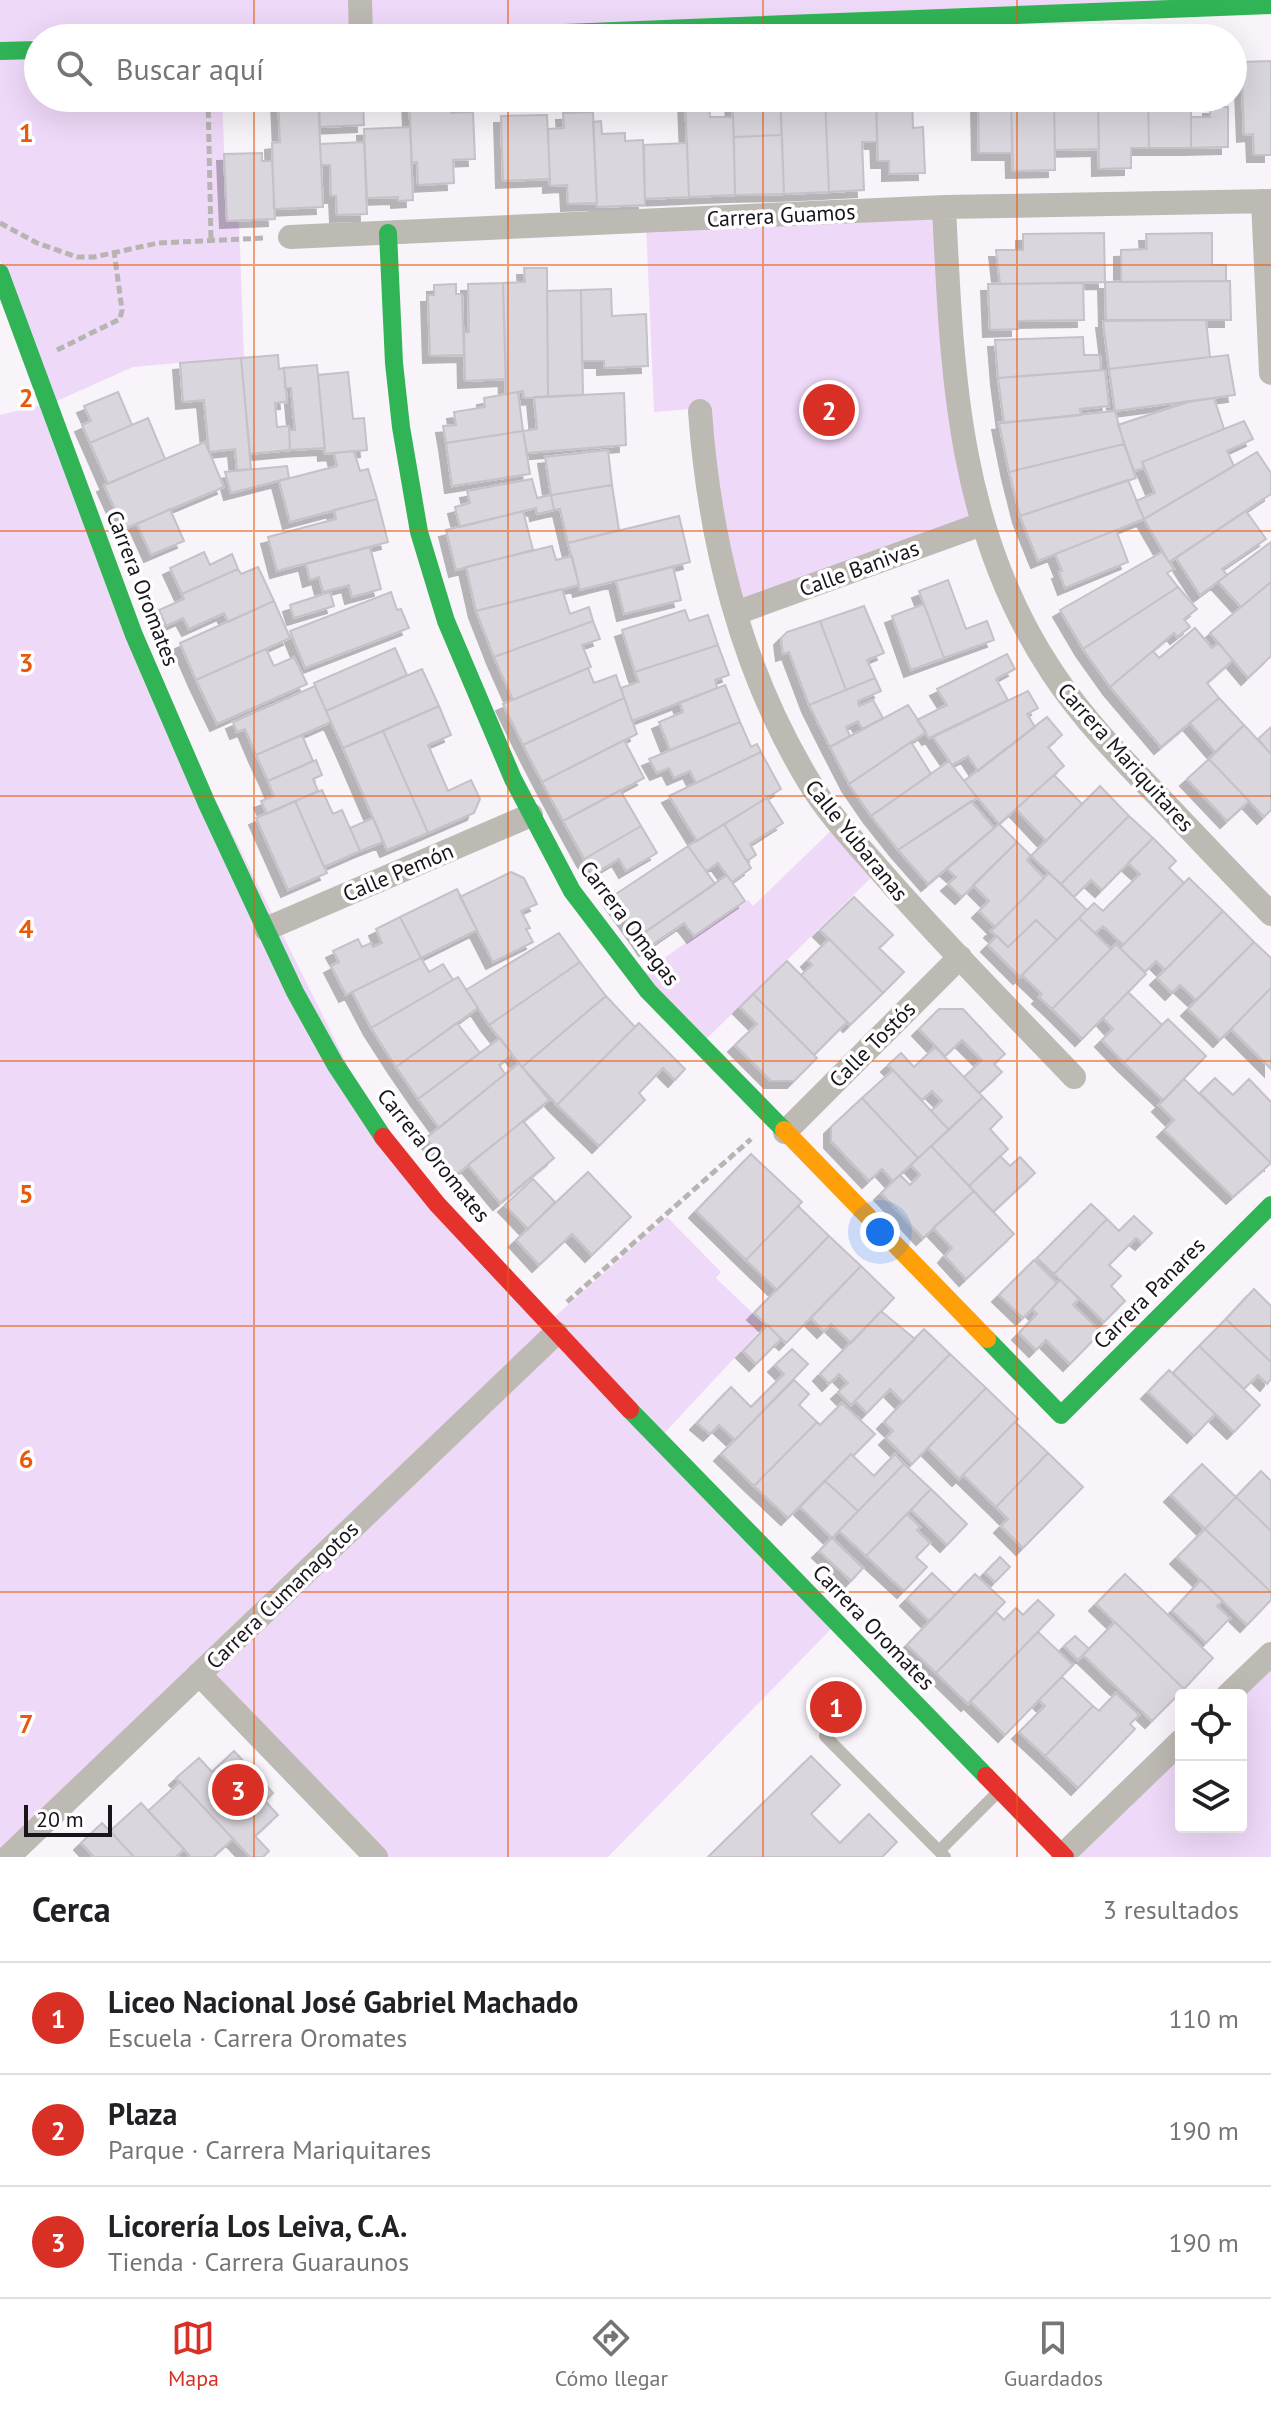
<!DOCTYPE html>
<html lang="es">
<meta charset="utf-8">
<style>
:root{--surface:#fff;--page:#f2f2f2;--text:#202124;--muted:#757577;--line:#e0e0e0;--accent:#d93025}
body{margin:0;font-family:"PT Sans",sans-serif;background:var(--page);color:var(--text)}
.controls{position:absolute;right:24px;bottom:24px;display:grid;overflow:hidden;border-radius:8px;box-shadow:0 8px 32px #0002}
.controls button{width:72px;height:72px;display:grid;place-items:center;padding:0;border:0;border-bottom:2px solid var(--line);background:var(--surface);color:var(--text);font:40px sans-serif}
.scale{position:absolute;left:24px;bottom:20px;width:88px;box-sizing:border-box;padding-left:8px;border:4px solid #1a141d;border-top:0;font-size:22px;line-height:28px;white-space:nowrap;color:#1a141d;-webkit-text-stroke:6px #fff;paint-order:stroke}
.you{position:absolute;left:880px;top:1232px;width:28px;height:28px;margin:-20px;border:6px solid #fff;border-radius:50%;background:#1a73e8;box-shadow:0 0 0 12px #1a73e833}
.badge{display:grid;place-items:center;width:52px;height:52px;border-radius:50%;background:var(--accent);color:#fff;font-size:26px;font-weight:700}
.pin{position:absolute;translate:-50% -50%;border:4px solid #fff;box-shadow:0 2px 8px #0006}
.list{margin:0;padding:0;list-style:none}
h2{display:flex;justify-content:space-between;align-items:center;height:104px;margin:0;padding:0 32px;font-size:34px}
h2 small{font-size:26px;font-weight:400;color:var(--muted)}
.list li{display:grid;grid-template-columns:52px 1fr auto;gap:24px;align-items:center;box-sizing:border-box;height:112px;padding:0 32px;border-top:2px solid var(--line)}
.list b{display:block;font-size:30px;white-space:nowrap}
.list p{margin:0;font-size:26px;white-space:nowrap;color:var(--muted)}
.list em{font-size:26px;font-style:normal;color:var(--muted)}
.icon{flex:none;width:44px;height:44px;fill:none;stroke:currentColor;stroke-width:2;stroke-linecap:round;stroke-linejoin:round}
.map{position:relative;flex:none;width:1271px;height:1857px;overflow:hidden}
.search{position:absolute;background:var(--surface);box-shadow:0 8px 32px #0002;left:24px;right:24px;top:24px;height:88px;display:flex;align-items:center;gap:20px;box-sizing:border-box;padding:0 28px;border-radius:44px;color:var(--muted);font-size:30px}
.sheet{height:440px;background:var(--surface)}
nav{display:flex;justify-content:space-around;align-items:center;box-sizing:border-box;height:112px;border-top:2px solid var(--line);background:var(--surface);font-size:22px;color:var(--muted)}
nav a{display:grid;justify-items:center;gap:4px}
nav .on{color:var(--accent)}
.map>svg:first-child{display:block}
</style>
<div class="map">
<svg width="1271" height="1857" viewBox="0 0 1271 1857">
<defs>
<filter id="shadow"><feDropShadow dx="-7" dy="7" stdDeviation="0" flood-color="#0004"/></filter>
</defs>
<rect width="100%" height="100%" fill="#f8f4fa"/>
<path fill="#efd9f9" d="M0,0H1271L436,38H38L0,51Z
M38,53V98H222L227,221H239L244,357L133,367L50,404L0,260V54Z
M940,210L978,522L738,609L702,408L654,412L646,224Z
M46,404L134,635L384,1139L837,1623L608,1857H376L199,1674L0,1857V415Z
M838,824L878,871L700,1045L638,976L748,900L753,906Z
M667,1217L721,1272L716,1278L765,1325L660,1438L549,1322Z
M1271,1654V1857H1065L1181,1741V1827H1241V1695Z"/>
<path fill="#dad6dd" stroke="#c6c1c8" stroke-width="2" filter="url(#shadow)" d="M1271,61V155H1254L1253,134L1244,135L1241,62Z
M278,98H318L323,207L274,209L272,143L280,142Z
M409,98H451V113L473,112L475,159L453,160L454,183L418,185L417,162L412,163Z
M685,98H709L710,117H733L735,195L689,197Z
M732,98H780L782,135L734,137Z
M780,98H825L829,192L784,194Z
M825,98H876L877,142H862L864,190L829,192Z
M876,98H912L913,128L923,127L925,173L889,174V161H878Z
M978,98H1011L1012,153H979Z
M1011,98H1054L1055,170L1013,171Z
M1054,98H1098L1099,149L1055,150Z
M1098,98H1148L1149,148H1131V168L1099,169Z
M1148,98H1172V102H1191V148H1149Z
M363,100L364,125L320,127L319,102Z
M1210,107H1228V147L1191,148V117H1210Z
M593,112L597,203L568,204L567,185L550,186L548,129L564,128L563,113Z
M547,115L550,179L503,181L501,116Z
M601,121L602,134L625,133V141L643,140L645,205L597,207L593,122Z
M410,127L413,200L398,201V197L367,198L364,129Z
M782,135L784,194L735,195L734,137Z
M364,142L367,214L337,215L336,196H331L330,165H321L320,144Z
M687,143L689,197L645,199L644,145Z
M262,153V161H272L275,219L227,221L224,154Z
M1104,233L1105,282L1000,284L996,250H1023V234Z
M1212,233V265H1226V281L1121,282V250L1147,249L1146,234Z
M524,268H547L548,397L524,398L523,391L506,394L503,283L525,282Z
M1230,281L1231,320H1106L1105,282Z
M503,283L506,379L465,381L464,332H469L468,284Z
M1083,283L1084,320L1018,321V329L990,330L988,284Z
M456,284V294H462L464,355L430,356L428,295H434V285Z
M611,289L612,316L646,314L648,366L604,368V361H582L581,290Z
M581,290L583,395L548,397L547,291Z
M1206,320L1210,357L1109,369L1103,321Z
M1083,337L1084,355H1100L1101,370L998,378L995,340Z
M278,355L279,369L284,368L287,402L275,403L277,427L289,426L290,450L250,454L241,358Z
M1228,355L1235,395L1115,411L1109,369Z
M241,358L251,469L237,470L235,449L209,452L204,400L183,402L180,363Z
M317,365L325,448L290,450L289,430H295L291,388H285L284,368Z
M1105,370L1109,406L1080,409L1081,415L1004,423L998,378Z
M348,372L353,419L364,418L367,450L325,454L318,375Z
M118,392L132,425L90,443L82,425L91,421L84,406Z
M518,392L523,431L446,443L443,426L456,425L454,412L485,407L484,398Z
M624,393L626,445L527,453L523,431L537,429L534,397Z
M1214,398L1224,429L1142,462L1144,468L1134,471L1118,425L1188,402Z
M1115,411L1124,444L1009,472L999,423Z
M148,418L165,459L108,484L90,443Z
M1244,421L1253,439L1227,451L1234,466L1144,519L1136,501L1155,493L1142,462Z
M523,431L530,474L452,486L446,443Z
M205,442L224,487L124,529L104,485Z
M1124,444L1136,478L1020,516L1009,472Z
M608,450L612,485L551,495L545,457Z
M354,451L360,471L368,469L377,499L290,522L279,481L337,466L334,453Z
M1257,452L1271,473V494L1169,562L1144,519Z
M287,466L289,478L231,493L225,472Z
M532,479L537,498L551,495L554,510L537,514L536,508L460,527L455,507L470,503L467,491Z
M1128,480L1144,519L1038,561L1020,516Z
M612,485L619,530L568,543L560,509L554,510L551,495Z
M377,499L388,542L277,571L268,537L336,519L334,510Z
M170,509L184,541L151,555L137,524Z
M523,511L533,550L456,570L446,530Z
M1246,511L1266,539L1222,569L1227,575L1200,595L1176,558Z
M679,516L690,562L580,590L568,543Z
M1116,530L1128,562L1065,588L1059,572L1062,571L1055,554Z
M1271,542V582L1241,607L1218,582Z
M552,546L556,560L572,556L579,585L476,611L466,567Z
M370,547L381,589L352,597L349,585L323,592L319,577L310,580L306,564Z
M204,552L210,565L232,554L238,569L182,594L170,568Z
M1162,552L1174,569L1167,573L1178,587L1083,649L1060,610Z
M258,567L274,601L228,622L224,613L189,629L183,618L166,626L159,610L184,599L182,594L238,569L241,574Z
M673,567L681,600L624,614L616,581Z
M948,580L966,629L987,621L994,640L944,658L919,591Z
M1271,582V656L1248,678L1210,633Z
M1178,587L1197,609L1184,619L1190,627L1177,637L1174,633L1110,687L1083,649Z
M562,589L570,614L589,607L593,621L494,657L476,611Z
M330,592L334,606L294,618L290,605Z
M391,592L397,610L401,609L409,628L305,668L290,631Z
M274,601L290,638L196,680L180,643Z
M924,604L944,658L911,670L892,616Z
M864,606L884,653L867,660L875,678L846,690L820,621Z
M685,610L689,621L708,615L718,645L635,672L622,630Z
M593,621L600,639L582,645L591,667L513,700L494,657Z
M820,621L846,690L809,705L789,652L783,654L781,638L787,632Z
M1195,628L1212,648L1218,643L1233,660L1207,683L1219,698L1161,747L1110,687L1153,651L1159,658Z
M718,645L729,675L715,680L717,688L632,721L621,688L639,682L635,672Z
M395,648L407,675L326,711L314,683Z
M266,649L274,666L294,657L307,684L217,724L196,680Z
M1007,654L1015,669L996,679L1008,700L929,738L917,720L947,705L937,689Z
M588,668L594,683L616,675L624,698L523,745L503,704Z
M422,669L439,706L343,748L326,711Z
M875,678L881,691L858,701L859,706L873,700L883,718L862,729L858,721L846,727L850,736L830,747L809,705Z
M725,685L740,722L670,750L659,722L683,712L680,703Z
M315,686L331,722L256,755L245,729L237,732L233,722Z
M1028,691L1038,708L1027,714L1035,727L978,771L968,756L952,765L933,737Z
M624,698L637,734L542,782L523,745Z
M1219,698L1244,725L1215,752L1190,723Z
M908,705L926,732L849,784L830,747Z
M439,706L451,735L428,745L448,791L471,780L480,799L474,813L428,833L383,731Z
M1047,717L1062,735L1048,747L1064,766L999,824L964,781Z
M740,722L751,747L757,744L761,752L696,783L690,771L674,778L669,768L657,773L649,759Z
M1244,725L1271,754V810L1264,817L1209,759Z
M1271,727V754L1258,739Z
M383,731L428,833L387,850L343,748Z
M302,735L313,761L268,781L256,755Z
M624,740L644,778L563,821L542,782Z
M911,742L931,774L871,816L849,784Z
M761,752L781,789L697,841L669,796Z
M1209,759L1249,801L1227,821L1187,779Z
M316,760L322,775L313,779L318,791L267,814L261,801L274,796L268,781Z
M949,761L977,798L898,850L871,816Z
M1054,775L1082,804L1046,841L1016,809Z
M1100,786L1129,816L1061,884L1031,856Z
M322,790L333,814L342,810L360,851L324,867L295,801Z
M620,790L641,826L584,859L563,821Z
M767,798L783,823L750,844L756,855L747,861L724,824Z
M295,801L327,873L288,890L256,818Z
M971,801L994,828L928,884L898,850Z
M1129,816L1153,838L1102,890L1091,880L1074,897L1061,884Z
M373,818L383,842L360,851L350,828Z
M724,824L751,868L732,882L718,863L706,871L688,846Z
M999,824L1017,842L962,897L948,884L956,877L947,869Z
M641,826L657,853L626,871L619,859L594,874L584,859Z
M1153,838L1176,861L1169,868L1184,883L1123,945L1103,926L1095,933L1079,918L1094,903L1103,911L1140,874L1128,863Z
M1017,842L1031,856L1027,860L1044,878L995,927L979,911L989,901L973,885Z
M688,846L715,884L638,937L610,898Z
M511,872L524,878L537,904L521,911L530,928L526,929L533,942L493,962L460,897Z
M1049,873L1087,910L1057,940L1036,920L1008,947L991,931Z
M727,875L745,901L694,936L684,923L646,949L638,937Z
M1189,878L1223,911L1165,970L1156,961L1145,972L1120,948Z
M457,889L477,930L421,958L400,917Z
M854,897L893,935L879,948L904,972L883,993L820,930Z
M1223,911L1254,942L1196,1000L1180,985L1172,993L1157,978Z
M400,917L421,958L346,995L331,966L339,962L333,951L358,939L362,947L371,943L373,947L382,943L376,929Z
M1079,918L1111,949L1052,1009L1039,997L1042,994L1022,975Z
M1036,920L1057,940L1020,977L988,945L997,936L1008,947Z
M559,933L580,962L489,1025L466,990Z
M829,939L883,993L850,1025L801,975L812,965L808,960Z
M1254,942L1271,958V988L1220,1040L1188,1009Z
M1116,944L1146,974L1082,1039L1052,1009Z
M421,958L429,972L443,964L453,980L371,1028L352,992Z
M787,961L847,1022L814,1055L753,994Z
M580,962L606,996L522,1067L489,1025Z
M458,977L478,1008L396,1067L371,1028Z
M1271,988V1069L1231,1029Z
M1128,992L1162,1025L1124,1063L1102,1040L1113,1029L1103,1018Z
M753,994L817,1058L794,1081H771L735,1045L757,1024L740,1007Z
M606,996L635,1027L557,1105L522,1067Z
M939,1009H963L1005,1054L994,1064L1002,1072L979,1093L964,1077L982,1060L962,1040L945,1056L919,1029Z
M1168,1019L1206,1056L1163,1100L1124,1063Z
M457,1023L480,1053L418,1099L396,1067Z
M639,1023L685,1069L675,1080L663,1068L639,1093L645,1100L599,1146L557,1105Z
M500,1038L512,1054L499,1065L505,1074L439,1128L418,1099Z
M935,1047L983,1097L949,1130L931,1111L942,1101L932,1091L922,1100L888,1065L901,1053L914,1067Z
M519,1063L549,1100L456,1175L426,1138Z
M893,1070L949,1130L918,1158L862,1098Z
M1215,1078L1233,1095L1249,1079L1271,1102V1163L1200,1093Z
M1184,1079L1271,1163L1233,1197L1164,1130L1174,1120L1159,1105Z
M983,1097L1002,1117L990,1129L1008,1149L969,1186L931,1146Z
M862,1098L918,1158L893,1181L882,1169L869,1181L831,1141V1127Z
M523,1121L554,1158L500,1203L468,1165Z
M931,1146L974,1191L923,1238L881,1193L900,1175L910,1185L920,1175L911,1165Z
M751,1154L802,1202L746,1260L696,1211Z
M1000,1156L1010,1166L1020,1157L1035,1173L993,1212L969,1186Z
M588,1172L631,1217L592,1255L572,1234L539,1265L516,1240Z
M533,1179L555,1202L528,1229L505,1205Z
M974,1191L1014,1234L966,1279L945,1256L952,1248L933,1228Z
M1091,1204L1107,1219L1054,1274L1037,1258Z
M798,1206L829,1236L777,1290L746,1260Z
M1134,1216L1152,1233L1142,1243L1136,1238L1109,1265L1121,1276L1111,1286L1125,1301L1104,1322L1054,1274L1107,1219L1119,1231Z
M829,1236L861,1266L786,1343L754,1313Z
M1034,1260L1057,1283L1023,1318L999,1295Z
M861,1266L894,1298L851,1343L831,1324L824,1331L811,1318Z
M1060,1280L1079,1299L1073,1305L1101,1332L1070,1364L1046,1340L1036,1350L1019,1333L1037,1314L1032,1309Z
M1254,1289L1271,1306V1362L1226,1319Z
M881,1311L915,1339L851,1405L838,1392L848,1383L839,1374L829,1384L820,1374Z
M1226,1319L1271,1362V1379L1267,1384L1258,1375L1244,1389L1199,1346Z
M768,1325L781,1339L756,1364L743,1351Z
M924,1329L950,1354L903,1402L890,1389L867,1413L855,1401Z
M1199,1346L1260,1405L1234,1432L1173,1373Z
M792,1349L808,1364L735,1440L719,1425L710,1434L697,1423L731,1387L751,1407L784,1374L775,1365Z
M950,1354L986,1388L912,1464L886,1438L893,1431L884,1422Z
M1169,1370L1215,1414L1194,1436L1148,1392Z
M794,1380L809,1394L799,1405L817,1422L754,1486L721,1454Z
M986,1388L1018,1419L959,1479L928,1448Z
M842,1403L875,1434L853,1456L851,1454L788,1518L754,1486L817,1422L820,1425Z
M1015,1422L1048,1453L996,1507L963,1475Z
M1048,1453L1083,1487L1023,1548L1001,1526L1008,1519L996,1507Z
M851,1454L874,1476L895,1454L904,1464L858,1511L825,1481Z
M904,1464L931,1489L866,1556L839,1531Z
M1202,1464L1236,1497L1205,1529L1171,1495Z
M1261,1471L1271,1481V1531L1236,1497Z
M825,1481L858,1511L832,1538L800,1507Z
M931,1489L967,1524L947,1545L911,1510Z
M1236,1497L1271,1531V1592L1205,1529Z
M907,1514L920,1527L917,1530L930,1543L916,1557L927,1567L904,1591L866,1556Z
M1205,1529L1271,1592V1600L1247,1625L1177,1557Z
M832,1538L863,1568L851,1581L819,1551Z
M1000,1557L1010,1567L995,1582L985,1573Z
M932,1573L955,1595L929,1621L907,1599Z
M975,1574L1005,1602L936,1673L907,1645Z
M1125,1574L1213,1658L1184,1689L1096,1604Z
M1201,1580L1223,1601L1217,1606L1230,1618L1206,1643L1172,1611Z
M1038,1600L1054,1615L968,1704L936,1673L996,1612L1004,1620L1016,1608L1023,1615Z
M1115,1622L1184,1689L1152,1721L1083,1655Z
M1038,1632L1073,1665L1005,1735L970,1701Z
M1075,1636L1089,1649L1078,1660L1064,1646Z
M1062,1677L1093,1706L1045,1756L1019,1732L1045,1706L1039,1700Z
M1116,1693L1139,1715L1130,1724L1135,1729L1078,1788L1045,1756L1093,1706L1099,1711Z
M234,1751L273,1793L265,1801L278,1815L255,1836L269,1851L263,1857H250L176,1778L199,1758L212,1772Z
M811,1756L840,1785L811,1814L840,1843L869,1814L897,1842L882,1857H708Z
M180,1782L233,1839L213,1857H191L148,1811Z
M141,1803L184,1849L176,1857H134L110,1831Z
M102,1823L110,1831L134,1857H94L81,1843Z"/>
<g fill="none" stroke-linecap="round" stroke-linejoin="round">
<path stroke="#b8b4b2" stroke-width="5" stroke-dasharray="8 4" stroke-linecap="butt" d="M208,98L211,240
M0,223L37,243L77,257H94L158,243L265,238
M57,350L120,319L122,310L114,251
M567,1302L751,1139"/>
<path stroke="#bdb9b3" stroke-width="12" d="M825,1736L945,1857
M939,1851L999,1791"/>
<path stroke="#bdb9b3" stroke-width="24" d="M360,0L361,38
M1263,201L1271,373
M944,207C952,372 957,529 1052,672C1082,718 1120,757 1158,796C1195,835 1233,875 1271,914
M290,237L944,207L1271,201
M700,411C709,539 741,669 808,780C828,814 857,844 883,874C944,944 1010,1010 1074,1077
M736,613L982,524
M266,929L531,815
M785,1132L960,957
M199,1674L376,1857
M1228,1695L1271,1654
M1063,1855L1181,1741
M8,1857L556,1333"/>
<path stroke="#30b455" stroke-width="18" d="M436,38L1271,5
M0,51L38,50
M388,233L394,363L401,427L419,532L446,621L513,779L572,891L648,991L784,1130
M0,273L134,635L207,804L295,992L335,1064L383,1137
M987,1339L1061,1415L1271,1205
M630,1410L986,1776"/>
<path stroke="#ff9f0a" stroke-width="18" d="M784,1130L987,1339"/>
<path stroke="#e5322d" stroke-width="18" d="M383,1137L437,1204L630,1410
M986,1776L1065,1857"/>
</g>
<path fill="none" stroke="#e8590c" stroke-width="2" stroke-opacity="0.55" d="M254,0V38M508,0V38M763,0V38M1017,0V38M254,98V1857M508,98V1857M763,98V1857M1017,98V1857M0,265H1271M0,531H1271M0,796H1271M0,1061H1271M0,1326H1271M0,1592H1271"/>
<g text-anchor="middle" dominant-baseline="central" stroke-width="7" stroke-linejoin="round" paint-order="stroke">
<g font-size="22" fill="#1a141d" stroke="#fff">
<text transform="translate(781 215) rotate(-3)">Carrera Guamos</text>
<text transform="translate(859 568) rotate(-20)">Calle Banivas</text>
<text transform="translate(143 588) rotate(69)">Carrera Oromates</text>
<text transform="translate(1126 757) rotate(48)">Carrera Mariquitares</text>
<text transform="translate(857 840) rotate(51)">Calle Yubaranas</text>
<text transform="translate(398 872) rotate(-23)">Calle Pemón</text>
<text transform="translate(630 923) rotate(53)">Carrera Omagas</text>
<text transform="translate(872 1044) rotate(-45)">Calle Tostós</text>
<text transform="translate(434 1155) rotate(51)">Carrera Oromates</text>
<text transform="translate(1149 1293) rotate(-45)">Carrera Panares</text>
<text transform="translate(282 1595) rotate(-44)">Carrera Cumanagotos</text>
<text transform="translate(874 1627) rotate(46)">Carrera Oromates</text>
</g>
</g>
<g font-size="26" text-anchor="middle" font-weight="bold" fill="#e8590c" stroke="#fff" stroke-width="7" stroke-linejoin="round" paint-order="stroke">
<text x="26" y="142">1</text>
<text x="26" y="407">2</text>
<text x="26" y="672">3</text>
<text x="26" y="938">4</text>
<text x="26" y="1203">5</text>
<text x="26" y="1468">6</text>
<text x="26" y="1733">7</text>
</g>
</svg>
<div class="controls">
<button><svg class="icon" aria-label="locate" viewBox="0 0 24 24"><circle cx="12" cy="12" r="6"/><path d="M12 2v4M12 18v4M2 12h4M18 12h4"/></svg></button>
<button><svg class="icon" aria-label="layers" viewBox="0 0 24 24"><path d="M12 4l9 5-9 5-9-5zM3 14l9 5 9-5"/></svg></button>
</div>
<div class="scale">20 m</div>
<div class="you"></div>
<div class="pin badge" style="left:836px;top:1707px">1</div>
<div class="pin badge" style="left:829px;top:410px">2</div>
<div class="pin badge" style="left:238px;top:1790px">3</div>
<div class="search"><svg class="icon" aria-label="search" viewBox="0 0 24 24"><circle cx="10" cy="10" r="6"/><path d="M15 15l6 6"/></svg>Buscar aquí</div>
</div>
<section class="sheet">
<h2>Cerca<small>3 resultados</small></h2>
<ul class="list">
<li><span class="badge">1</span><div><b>Liceo Nacional José Gabriel Machado</b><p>Escuela · Carrera Oromates</p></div><em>110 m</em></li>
<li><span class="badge">2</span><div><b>Plaza</b><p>Parque · Carrera Mariquitares</p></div><em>190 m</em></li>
<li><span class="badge">3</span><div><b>Licorería Los Leiva, C.A.</b><p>Tienda · Carrera Guaraunos</p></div><em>190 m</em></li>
</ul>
</section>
<nav>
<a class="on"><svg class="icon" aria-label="map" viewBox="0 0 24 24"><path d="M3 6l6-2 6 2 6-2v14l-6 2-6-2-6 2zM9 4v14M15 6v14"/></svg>Mapa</a>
<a><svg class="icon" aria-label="directions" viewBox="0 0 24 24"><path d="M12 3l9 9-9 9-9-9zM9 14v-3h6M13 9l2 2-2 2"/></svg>Cómo llegar</a>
<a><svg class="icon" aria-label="saved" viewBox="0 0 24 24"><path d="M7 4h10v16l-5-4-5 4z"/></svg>Guardados</a>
</nav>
